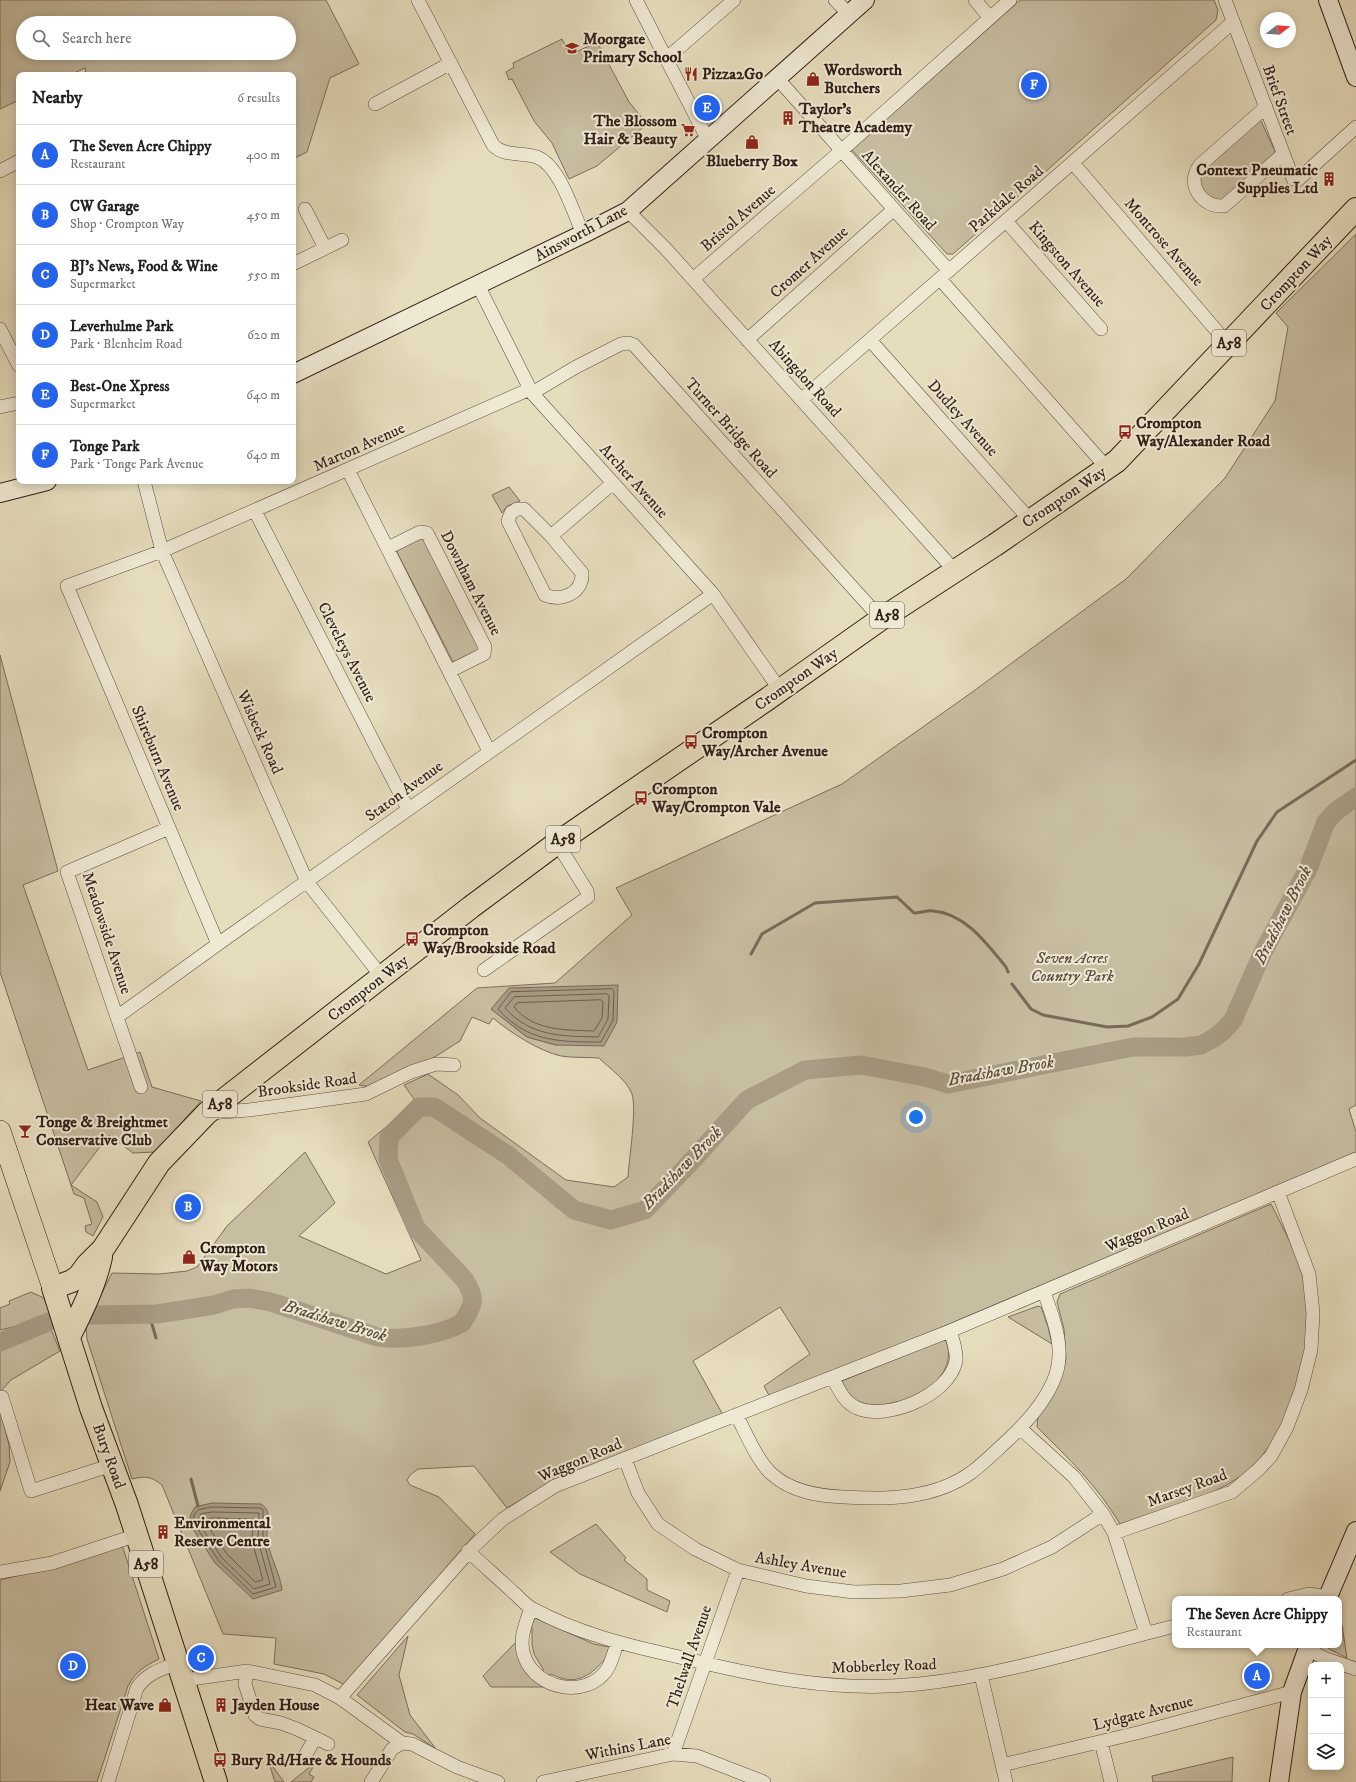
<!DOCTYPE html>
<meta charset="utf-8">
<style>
:root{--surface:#fff;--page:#f2f2f2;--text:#222;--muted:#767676;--line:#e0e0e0;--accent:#2563eb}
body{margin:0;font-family:"IM FELL DW Pica",serif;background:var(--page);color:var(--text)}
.controls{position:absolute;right:12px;bottom:12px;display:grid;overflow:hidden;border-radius:8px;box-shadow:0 2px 10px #0003}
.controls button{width:36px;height:36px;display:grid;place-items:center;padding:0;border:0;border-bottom:1px solid var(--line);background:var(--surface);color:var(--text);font:20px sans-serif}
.compass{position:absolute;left:1260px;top:12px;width:36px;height:36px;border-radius:50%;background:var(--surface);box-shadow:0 2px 10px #0003;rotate:73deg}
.you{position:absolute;left:916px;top:1117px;width:14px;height:14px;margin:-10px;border:3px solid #fff;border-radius:50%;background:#1a73e8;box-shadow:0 0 0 6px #1a73e833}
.badge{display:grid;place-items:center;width:26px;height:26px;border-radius:50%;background:var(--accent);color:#fff;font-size:13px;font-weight:700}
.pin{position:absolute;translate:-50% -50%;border:2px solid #fff;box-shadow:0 1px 4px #0006}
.popup{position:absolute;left:1172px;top:1596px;width:170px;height:52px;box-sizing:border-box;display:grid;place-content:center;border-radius:8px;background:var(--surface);filter:drop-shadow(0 1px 3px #0005);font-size:13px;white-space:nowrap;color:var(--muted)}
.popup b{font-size:15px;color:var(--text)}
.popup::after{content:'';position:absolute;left:50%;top:100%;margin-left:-8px;border:8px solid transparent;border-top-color:var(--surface)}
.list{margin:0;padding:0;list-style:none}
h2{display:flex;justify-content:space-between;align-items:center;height:52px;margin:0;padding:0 16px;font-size:17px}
h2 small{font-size:13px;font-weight:400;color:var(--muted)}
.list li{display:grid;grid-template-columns:26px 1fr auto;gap:12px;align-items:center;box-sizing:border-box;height:60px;padding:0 16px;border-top:1px solid var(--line)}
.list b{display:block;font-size:15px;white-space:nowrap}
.list p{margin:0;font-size:13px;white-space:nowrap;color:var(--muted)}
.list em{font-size:13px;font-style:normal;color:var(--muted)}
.icon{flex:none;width:22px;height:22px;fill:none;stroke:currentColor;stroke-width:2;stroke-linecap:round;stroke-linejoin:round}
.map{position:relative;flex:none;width:1356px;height:1782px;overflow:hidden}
.search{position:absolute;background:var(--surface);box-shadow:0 2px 10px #0003;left:16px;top:16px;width:280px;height:44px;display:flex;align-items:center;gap:10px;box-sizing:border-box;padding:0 14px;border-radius:22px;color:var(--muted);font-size:15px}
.panel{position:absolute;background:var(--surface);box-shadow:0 2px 10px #0003;left:16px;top:72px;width:280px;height:412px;border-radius:8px}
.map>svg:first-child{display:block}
</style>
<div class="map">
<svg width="1356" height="1782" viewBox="0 0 1356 1782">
<rect width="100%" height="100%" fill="#e6ddbd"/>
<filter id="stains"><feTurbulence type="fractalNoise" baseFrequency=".005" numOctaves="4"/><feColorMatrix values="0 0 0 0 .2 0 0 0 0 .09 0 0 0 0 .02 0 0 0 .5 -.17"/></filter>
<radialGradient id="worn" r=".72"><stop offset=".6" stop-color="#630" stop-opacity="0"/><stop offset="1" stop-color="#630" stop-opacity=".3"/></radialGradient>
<path fill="#c7bda1" stroke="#7c6e5c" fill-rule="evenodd" d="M0,0H326L359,64L330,78L307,152L293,159V75H86L85,68L70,75H19V100L0,109ZM23,23H289V53H23Z
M1020,0H1214L1218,10L1216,20L953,254H947L852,150Z
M562,39L570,55L597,42L629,102L647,124L597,166L569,179L552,143L534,121L512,79L509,80L506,72L514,67L513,63Z
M1260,119L1275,151L1274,158L1224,202L1211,201L1199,187L1198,174Z
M1356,234V1105L1349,1109L1356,1132V1152L890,1349L770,1397L764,1386L810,1354L780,1307L693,1361L723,1415L550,1483L507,1508L474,1466L418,1469L410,1475L407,1480L410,1485L439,1497L475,1534L345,1685L324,1674L274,1664L276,1638L223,1634L162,1485C151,1476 145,1476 132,1479L87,1339L86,1325L112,1273L159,1274L187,1271L197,1267L227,1226L305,1152L335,1203L299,1236L386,1274L421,1260L368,1142L416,1102L404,1085L428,1074L458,1095L480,1118L566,1180L614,1187L628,1177C629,1159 637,1109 632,1094C627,1080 609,1068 599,1058C587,1057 573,1058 561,1056C539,1051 511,1033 493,1018L489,1024L472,1017L460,1041L411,1072L377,1088L359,1085L477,988L555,983L632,915L616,888L842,784L971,693L1126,579L1225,478L1275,401L1288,327L1276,313ZM491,1009L556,1045L527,1037Z
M509,487L520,501L507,506L502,513L492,495Z
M421,538H424L479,646L478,650L453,662L397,552V550Z
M0,655L58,871L23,885L88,1070L140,1052L152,1087L201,1101L155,1152L133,1153L109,1135L71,1185L97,1202L103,1217L93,1236L86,1232L85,1226L92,1224L84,1198L74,1194L0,972Z
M1271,1204C1283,1228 1296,1251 1303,1277C1318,1338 1293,1438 1241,1476C1207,1500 1159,1511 1120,1524C1096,1484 1070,1460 1037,1427L1038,1415L1062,1373L1066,1359L1064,1329L1057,1302L1060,1294Z
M31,1292L44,1298L49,1311V1318L0,1330V1308L10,1304L9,1301Z
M1038,1306L1041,1307L1048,1327L1052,1344L1008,1317Z
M48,1322L60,1351L11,1380L0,1392V1342Z
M945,1339C966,1384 887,1420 854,1399C848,1395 845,1388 842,1381Z
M0,1410L9,1445L10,1462L0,1491Z
M596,1524L626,1558L624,1560L647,1579V1590L670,1601L667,1612L580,1574L550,1552Z
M122,1545L159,1659C145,1666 136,1671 128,1686L97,1782H0V1580L58,1566Z
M535,1618L594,1644L609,1647L606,1660H604C593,1673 579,1684 561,1678C554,1676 553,1673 546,1676L543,1674V1669L534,1654L532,1644V1628L531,1626Z
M1339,1623L1342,1625L1347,1658L1329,1649L1327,1645H1339Z
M408,1636L399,1675L410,1715L436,1749L413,1734L405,1732L357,1695Z
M515,1643C519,1659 530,1677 543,1687H491L483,1676Z
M1233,1757L1232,1782H1153L1152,1776Z
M268,1760L284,1782H275Z
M316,1762L309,1774L314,1777L311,1782H291Z"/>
<path fill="#a89c85" stroke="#786a59" d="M618,985L617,1022L604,1046L556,1045L527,1037L491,1009L509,988Z
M212,1503L261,1504C274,1512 266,1526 267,1538C269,1556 280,1572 282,1590L253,1599L215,1563L189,1523L191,1514L195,1507Z"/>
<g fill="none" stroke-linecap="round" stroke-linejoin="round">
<path stroke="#6c5e4e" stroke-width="1" d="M612,989L614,991L613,1020L601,1042C560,1042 527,1042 498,1009L511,992Z
M607,994L609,996L608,1019L598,1037C562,1036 531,1037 505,1008L514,997Z
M601,1000L603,1002L602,1018L594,1031C566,1030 533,1031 514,1007L517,1003Z
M212,1507L260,1508L263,1510V1539L276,1587L253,1594L219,1561L193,1522L194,1515L198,1510Z
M213,1512L259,1513L258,1540L270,1584L254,1589L222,1558L198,1522L201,1514Z
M214,1518L253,1519L252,1541L263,1580L255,1582L227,1554L205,1522L207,1519Z"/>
<path stroke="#786a59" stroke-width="3" d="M751,954L762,934L815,903L897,897L914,913C920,913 927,910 933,911C965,913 987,944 1006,967L1008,972
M1012,984L1031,1009L1043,1015L1107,1027L1128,1026L1152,1017L1178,999L1199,964L1257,841L1277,812L1356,760
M149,1314L156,1338
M191,1479L198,1506"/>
<path stroke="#a89c85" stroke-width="19" d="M90,1315L157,1314L214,1305L233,1299L249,1298L271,1302L377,1337C401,1341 440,1335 462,1323C474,1304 477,1299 464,1279L416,1228L388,1159L389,1137L419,1107H434L509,1156L574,1210L611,1220L645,1210L687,1166L747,1100L805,1070L861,1065L925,1077L948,1084L1133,1047H1186L1201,1045L1214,1038L1224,1030L1233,1020L1263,952L1308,869L1326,822L1336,811L1356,797
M0,1342L48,1322"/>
<defs>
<path id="street" d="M418,0L493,145C504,157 523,152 537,157C560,166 573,212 583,234
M636,0L708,140
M835,0L849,14
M975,0L990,18
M1225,0L1293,179L1298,180L1301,177L1356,127
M666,59L734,0
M777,78L949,271
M375,104L451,63
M1266,107L1200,165C1185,184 1202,208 1224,206L1282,155
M1073,163L1228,344
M0,171L19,161
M305,209L325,248
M628,211L666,249L955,571
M1006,221L1101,329
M293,264L342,240
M693,279L841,151L1010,0
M940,279L1107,468
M478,285L532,393L713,594L780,690
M0,329L19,366
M747,340L893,210
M870,340L1030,520
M532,393L576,367L621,344L628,343L634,345L881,619
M801,400L1233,22
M0,407L19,403
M348,470L489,751
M144,481L162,551L307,882L382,977
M517,509H524L551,536L582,573C583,593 562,602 545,595L508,521L511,513Z
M255,511L408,809
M551,536L613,483
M388,548L420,532L427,533L485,647L484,654L450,671
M218,944L67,586L162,551L530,389
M484,970L588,897L587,891L557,843
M117,1017L218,944L713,594
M141,1087L67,872L169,828
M209,1113L249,1110L366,1094L411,1072L436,1064L454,1065
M833,1378C839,1390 844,1402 857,1408C888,1421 949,1395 956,1361C957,1351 953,1340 950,1331
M2,1397L31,1491L112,1465
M737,1416C746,1433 758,1463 773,1475C792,1492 819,1496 844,1497C887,1500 935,1499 972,1472C985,1462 998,1449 1010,1438C1028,1421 1048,1398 1056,1374C1065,1346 1053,1318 1044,1292
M1020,1428L1074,1477L1103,1514L1114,1533L1146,1633
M625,1459L638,1493L658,1524L695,1549L738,1570L806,1586L854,1592L901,1591L950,1585L1003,1569L1052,1547L1103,1514
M1114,1533L1232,1492L1258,1470L1271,1456L1287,1427L1301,1390L1311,1350L1313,1313L1309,1274L1278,1192
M468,1551C483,1565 498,1578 513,1592C519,1597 525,1605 533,1609C577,1633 626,1645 675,1656C755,1676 836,1693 919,1684C1006,1675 1090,1647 1175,1626
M0,1572L52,1563L137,1535
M1288,1599L1309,1594L1328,1597
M531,1608C525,1625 518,1641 525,1658C537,1689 585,1699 606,1671C612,1663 614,1652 617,1643
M1307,1649L1326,1659L1356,1669
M247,1671L245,1684L255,1715L260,1719L281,1723L297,1729L328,1744
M981,1675L1006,1782
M184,1680L247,1671L315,1685L340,1698L402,1743L412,1744L457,1767L498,1782
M340,1698L473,1547L503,1519L555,1486L950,1331L1356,1159
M1101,1742L1111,1782
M673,1754L738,1570
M305,1756L315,1738
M1002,1765L1141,1732L1292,1692
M108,1782L137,1688C147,1673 162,1669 178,1663
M371,1782L392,1749L402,1743
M543,1782L673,1754L697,1756L764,1782"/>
<path id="secondary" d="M1328,0L1356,77
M293,374L583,234L628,211L865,0
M0,493L47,481
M1327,1599L1356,1531
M1279,1782L1292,1692L1309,1645"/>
<path id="primary" d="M0,1131L53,1288"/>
<path id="highway" d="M69,1337C82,1311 95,1285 101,1257
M216,1782L127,1505L91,1408L53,1288L72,1281L79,1276L87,1265L103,1249L159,1163L207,1113L471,907L557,843L766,700L881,619L995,545L1117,461L1356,209"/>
</defs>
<use href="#street" stroke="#5e4e41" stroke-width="14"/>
<use href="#secondary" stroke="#311f18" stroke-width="20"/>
<use href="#primary" stroke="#311f18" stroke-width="22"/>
<use href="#highway" stroke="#311f18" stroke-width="24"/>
<use href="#street" stroke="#efe9d4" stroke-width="13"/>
<use href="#secondary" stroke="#efe9d4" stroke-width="18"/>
<use href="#primary" stroke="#e6ddbd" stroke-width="21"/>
<use href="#highway" stroke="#e6ddbd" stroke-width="22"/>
</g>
<defs>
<symbol id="school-bare" viewBox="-9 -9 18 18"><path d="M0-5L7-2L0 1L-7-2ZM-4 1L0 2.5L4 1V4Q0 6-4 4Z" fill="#8f2418" stroke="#efe9d4" stroke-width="2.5" paint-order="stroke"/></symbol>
<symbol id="restaurant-bare" viewBox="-9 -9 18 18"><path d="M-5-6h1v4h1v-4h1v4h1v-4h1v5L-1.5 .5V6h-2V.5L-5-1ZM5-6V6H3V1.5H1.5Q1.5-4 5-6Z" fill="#8f2418" stroke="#efe9d4" stroke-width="2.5" paint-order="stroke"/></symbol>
<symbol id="shop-bare" viewBox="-9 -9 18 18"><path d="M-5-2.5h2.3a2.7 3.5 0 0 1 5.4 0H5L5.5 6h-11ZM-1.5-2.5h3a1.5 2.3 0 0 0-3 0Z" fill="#8f2418" stroke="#efe9d4" stroke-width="2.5" paint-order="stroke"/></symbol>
<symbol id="building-bare" viewBox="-9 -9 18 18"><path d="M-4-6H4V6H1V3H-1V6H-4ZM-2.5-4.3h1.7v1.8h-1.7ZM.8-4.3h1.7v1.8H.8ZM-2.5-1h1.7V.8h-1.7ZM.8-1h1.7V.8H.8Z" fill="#8f2418" stroke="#efe9d4" stroke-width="2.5" paint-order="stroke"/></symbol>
<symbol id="supermarket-bare" viewBox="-9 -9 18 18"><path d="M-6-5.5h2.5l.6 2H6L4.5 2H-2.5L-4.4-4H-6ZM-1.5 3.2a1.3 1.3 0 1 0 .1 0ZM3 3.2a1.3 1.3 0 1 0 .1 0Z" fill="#8f2418" stroke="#efe9d4" stroke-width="2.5" paint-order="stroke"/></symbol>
<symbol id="bus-bare" viewBox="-9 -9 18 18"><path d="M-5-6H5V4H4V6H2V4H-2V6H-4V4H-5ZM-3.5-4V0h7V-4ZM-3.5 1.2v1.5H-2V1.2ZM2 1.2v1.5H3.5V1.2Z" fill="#8f2418" stroke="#efe9d4" stroke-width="2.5" paint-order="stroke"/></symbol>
<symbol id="bar-bare" viewBox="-9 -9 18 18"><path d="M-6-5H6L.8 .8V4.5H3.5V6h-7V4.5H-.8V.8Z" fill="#8f2418" stroke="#efe9d4" stroke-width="2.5" paint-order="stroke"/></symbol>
</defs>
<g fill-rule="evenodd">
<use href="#school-bare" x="562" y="38" width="20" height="20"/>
<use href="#restaurant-bare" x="681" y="64" width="20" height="20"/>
<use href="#shop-bare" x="803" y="69" width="20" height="20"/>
<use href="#building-bare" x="778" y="108" width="20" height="20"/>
<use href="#supermarket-bare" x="678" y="120" width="20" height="20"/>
<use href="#shop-bare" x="742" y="132" width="20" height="20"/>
<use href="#building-bare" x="1319" y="169" width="20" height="20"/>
<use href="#bus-bare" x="1115" y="422" width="20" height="20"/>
<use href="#bus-bare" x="681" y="732" width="20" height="20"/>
<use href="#bus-bare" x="631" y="788" width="20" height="20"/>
<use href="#bus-bare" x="402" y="929" width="20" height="20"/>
<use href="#bar-bare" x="15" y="1121" width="20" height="20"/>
<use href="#shop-bare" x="179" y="1247" width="20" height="20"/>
<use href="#building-bare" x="153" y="1522" width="20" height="20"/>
<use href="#shop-bare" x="155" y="1695" width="20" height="20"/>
<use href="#building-bare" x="211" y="1695" width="20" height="20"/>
<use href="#bus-bare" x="210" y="1750" width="20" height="20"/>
</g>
<g text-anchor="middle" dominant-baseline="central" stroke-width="4" stroke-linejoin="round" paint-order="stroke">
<g fill="#efe9d4" stroke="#6a5c50" stroke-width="1">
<rect x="1212" y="330" width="34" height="26" rx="3"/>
<rect x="870" y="602" width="34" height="26" rx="3"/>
<rect x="546" y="826" width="34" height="26" rx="3"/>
<rect x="203" y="1091" width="34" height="26" rx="3"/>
<rect x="129" y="1551" width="34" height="26" rx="3"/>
</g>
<g font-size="15" font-weight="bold" fill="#311f18">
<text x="1229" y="343">A58</text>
<text x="887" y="615">A58</text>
<text x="563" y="839">A58</text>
<text x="220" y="1104">A58</text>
<text x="146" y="1564">A58</text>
</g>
<g font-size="16" font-weight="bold" fill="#311f18" stroke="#efe9d4" text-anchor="start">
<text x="583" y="39">Moorgate<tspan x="583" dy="18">Primary School</tspan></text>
<text x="824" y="70">Wordsworth<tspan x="824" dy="18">Butchers</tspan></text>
<text x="702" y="74">Pizza2Go</text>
<text x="799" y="109">Taylor's<tspan x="799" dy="18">Theatre Academy</tspan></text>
<text x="677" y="121" text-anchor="end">The Blossom<tspan x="677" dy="18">Hair &amp; Beauty</tspan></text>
<text x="752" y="161" text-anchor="middle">Blueberry Box</text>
<text x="1318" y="170" text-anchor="end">Context Pneumatic<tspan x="1318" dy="18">Supplies Ltd</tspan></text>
<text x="1136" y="423">Crompton<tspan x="1136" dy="18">Way/Alexander Road</tspan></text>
<text x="702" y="733">Crompton<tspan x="702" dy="18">Way/Archer Avenue</tspan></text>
<text x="652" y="789">Crompton<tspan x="652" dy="18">Way/Crompton Vale</tspan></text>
<text x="423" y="930">Crompton<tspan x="423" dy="18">Way/Brookside Road</tspan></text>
<text x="36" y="1122">Tonge &amp; Breightmet<tspan x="36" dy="18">Conservative Club</tspan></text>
<text x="200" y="1248">Crompton<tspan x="200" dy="18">Way Motors</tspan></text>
<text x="174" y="1523">Environmental<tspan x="174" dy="18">Reserve Centre</tspan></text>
<text x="154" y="1705" text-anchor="end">Heat Wave</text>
<text x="232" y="1705">Jayden House</text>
<text x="231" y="1760">Bury Rd/Hare &amp; Hounds</text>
</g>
<g font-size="16" fill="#311f18" stroke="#efe9d4">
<text transform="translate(1280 100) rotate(70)">Brief Street</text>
<text transform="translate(899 190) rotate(48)">Alexander Road</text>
<text transform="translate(1006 199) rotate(-41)">Parkdale Road</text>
<text transform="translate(738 218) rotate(-41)">Bristol Avenue</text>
<text transform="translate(581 233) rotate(-28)">Ainsworth Lane</text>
<text transform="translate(1164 242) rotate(49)">Montrose Avenue</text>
<text transform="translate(809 262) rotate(-42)">Cromer Avenue</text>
<text transform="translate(1067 264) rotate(49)">Kingston Avenue</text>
<text transform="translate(1296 273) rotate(-47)">Crompton Way</text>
<text transform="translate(805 378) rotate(48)">Abingdon Road</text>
<text transform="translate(963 418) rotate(48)">Dudley Avenue</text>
<text transform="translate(731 428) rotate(48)">Turner Bridge Road</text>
<text transform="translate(359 447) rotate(-24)">Marton Avenue</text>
<text transform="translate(634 481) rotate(48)">Archer Avenue</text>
<text transform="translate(1064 497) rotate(-34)">Crompton Way</text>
<text transform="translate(471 583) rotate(63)">Downham Avenue</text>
<text transform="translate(347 652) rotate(63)">Cleveleys Avenue</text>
<text transform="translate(796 679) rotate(-35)">Crompton Way</text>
<text transform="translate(260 732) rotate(66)">Wisbeck Road</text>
<text transform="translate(158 758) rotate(67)">Shireburn Avenue</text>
<text transform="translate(404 791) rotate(-36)">Staton Avenue</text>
<text transform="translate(107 933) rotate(72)">Meadowside Avenue</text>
<text transform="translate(368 988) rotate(-38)">Crompton Way</text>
<text transform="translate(307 1085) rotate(-8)">Brookside Road</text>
<text transform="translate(1147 1230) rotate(-23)">Waggon Road</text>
<text transform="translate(109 1456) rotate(70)">Bury Road</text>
<text transform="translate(580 1460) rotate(-23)">Waggon Road</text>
<text transform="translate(1187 1488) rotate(-20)">Marsey Road</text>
<text transform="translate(801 1565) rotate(10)">Ashley Avenue</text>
<text transform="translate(689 1657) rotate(-71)">Thelwall Avenue</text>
<text transform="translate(884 1666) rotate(-2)">Mobberley Road</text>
<text transform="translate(1143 1713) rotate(-14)">Lydgate Avenue</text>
<text transform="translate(628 1747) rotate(-11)">Withins Lane</text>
</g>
<g font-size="16" font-style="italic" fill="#5e4e41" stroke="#efe9d4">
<text x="1072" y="958">Seven Acres<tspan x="1072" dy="18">Country Park</tspan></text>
</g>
<g font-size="17" font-style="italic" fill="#5b4b3e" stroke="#efe9d4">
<text transform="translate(1283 915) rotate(-63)">Bradshaw Brook</text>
<text transform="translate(1001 1071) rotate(-10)">Bradshaw Brook</text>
<text transform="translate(682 1168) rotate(-46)">Bradshaw Brook</text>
<text transform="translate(335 1321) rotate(17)">Bradshaw Brook</text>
</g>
</g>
<rect width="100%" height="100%" filter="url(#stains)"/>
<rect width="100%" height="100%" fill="url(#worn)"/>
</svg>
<div class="controls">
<button>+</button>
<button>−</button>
<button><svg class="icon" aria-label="layers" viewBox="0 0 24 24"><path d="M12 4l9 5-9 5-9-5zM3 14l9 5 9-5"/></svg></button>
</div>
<svg class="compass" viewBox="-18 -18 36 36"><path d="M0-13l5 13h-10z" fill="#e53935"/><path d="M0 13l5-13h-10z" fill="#767676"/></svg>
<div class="you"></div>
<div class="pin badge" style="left:1257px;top:1676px">A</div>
<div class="popup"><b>The Seven Acre Chippy</b>Restaurant</div>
<div class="pin badge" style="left:188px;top:1207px">B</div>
<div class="pin badge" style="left:201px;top:1658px">C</div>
<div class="pin badge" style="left:73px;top:1666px">D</div>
<div class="pin badge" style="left:707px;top:108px">E</div>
<div class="pin badge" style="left:1034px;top:85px">F</div>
<div class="search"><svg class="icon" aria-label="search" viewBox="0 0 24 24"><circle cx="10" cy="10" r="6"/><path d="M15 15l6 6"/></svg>Search here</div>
<section class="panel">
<h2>Nearby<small>6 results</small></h2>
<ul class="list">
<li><span class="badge">A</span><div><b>The Seven Acre Chippy</b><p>Restaurant</p></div><em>400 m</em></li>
<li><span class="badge">B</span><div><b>CW Garage</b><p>Shop · Crompton Way</p></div><em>450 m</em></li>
<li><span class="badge">C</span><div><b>BJ's News, Food &amp; Wine</b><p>Supermarket</p></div><em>550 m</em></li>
<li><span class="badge">D</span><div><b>Leverhulme Park</b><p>Park · Blenheim Road</p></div><em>620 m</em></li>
<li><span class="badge">E</span><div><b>Best-One Xpress</b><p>Supermarket</p></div><em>640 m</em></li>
<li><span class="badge">F</span><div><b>Tonge Park</b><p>Park · Tonge Park Avenue</p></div><em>640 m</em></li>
</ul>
</section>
</div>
